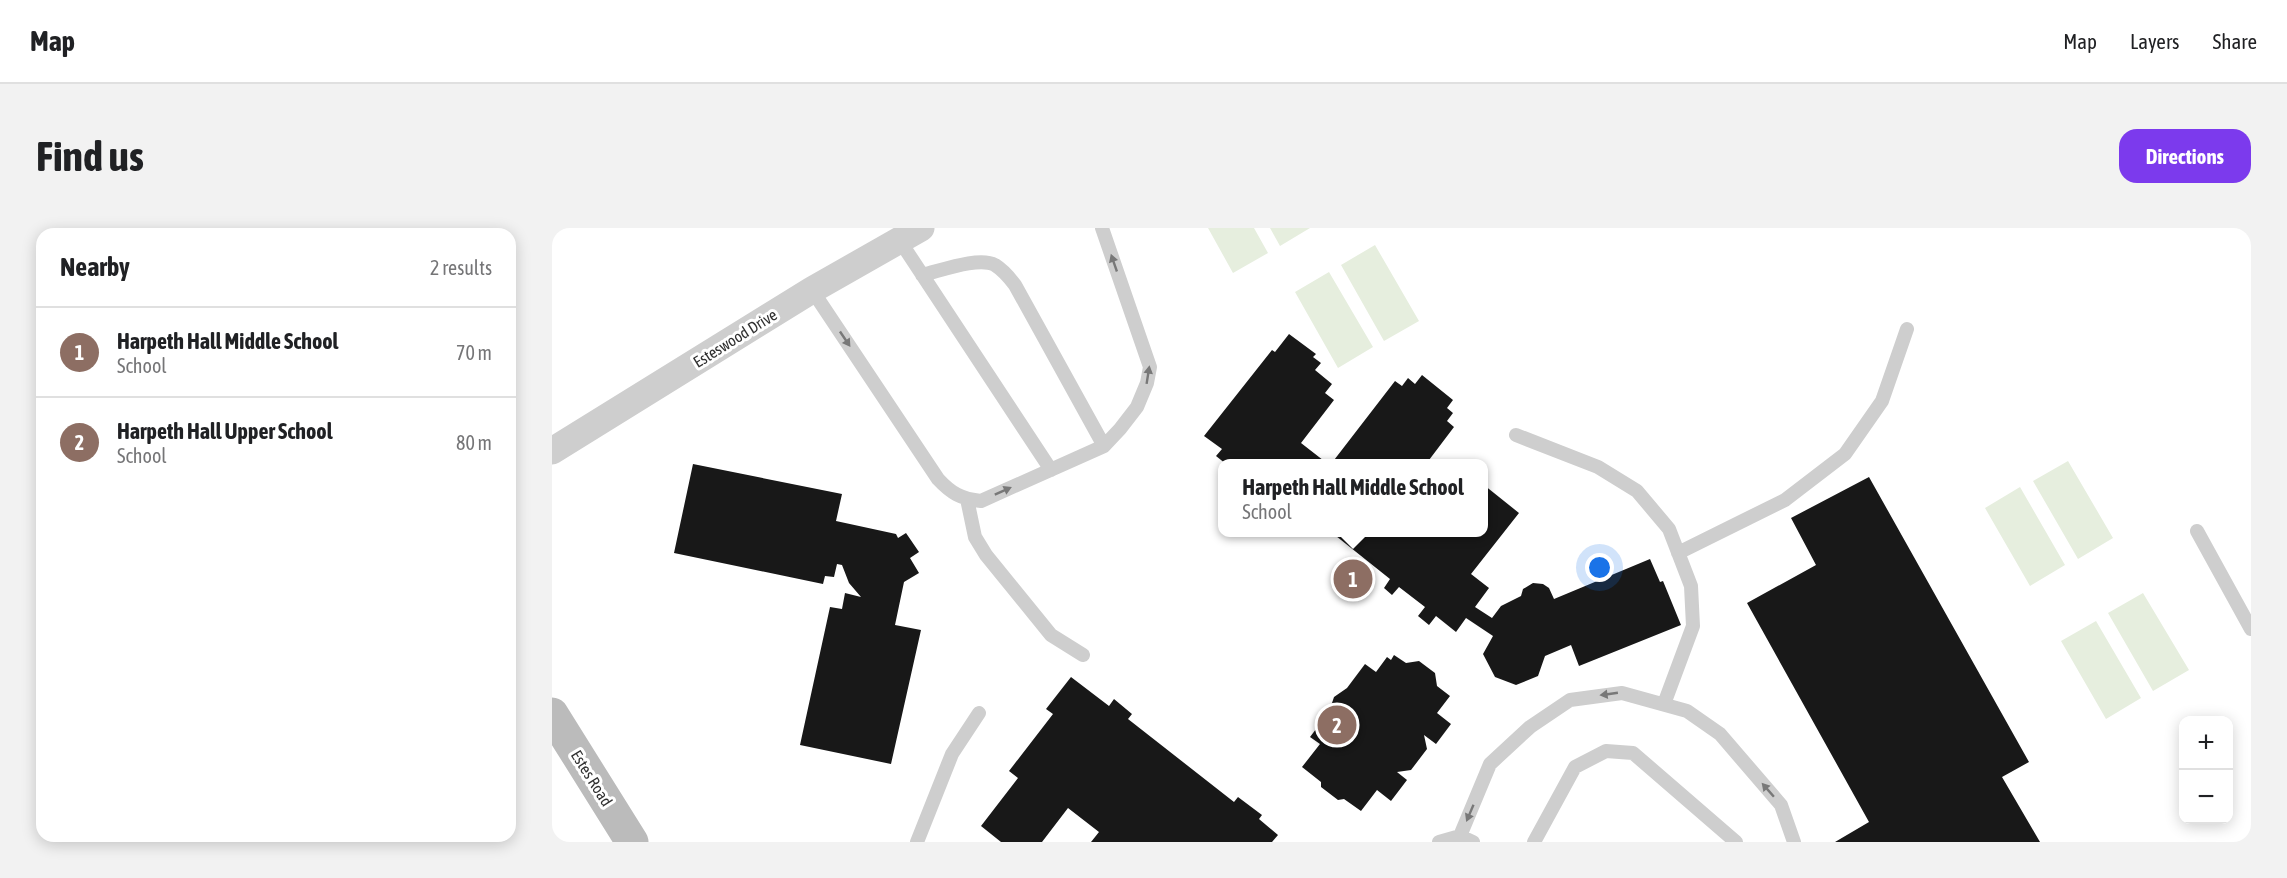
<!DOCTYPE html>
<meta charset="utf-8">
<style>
:root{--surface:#fff;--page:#f2f2f2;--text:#202124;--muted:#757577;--line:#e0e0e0;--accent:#7c3aed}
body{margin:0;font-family:"Asap Condensed",sans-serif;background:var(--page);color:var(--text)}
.controls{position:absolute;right:18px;bottom:18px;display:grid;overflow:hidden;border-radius:12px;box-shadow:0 3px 15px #0003}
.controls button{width:54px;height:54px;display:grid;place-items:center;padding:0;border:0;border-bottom:2px solid var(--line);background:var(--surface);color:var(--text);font:30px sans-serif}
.you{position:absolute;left:1048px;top:340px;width:21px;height:21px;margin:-15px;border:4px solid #fff;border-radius:50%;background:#1a73e8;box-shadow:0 0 0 9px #1a73e833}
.badge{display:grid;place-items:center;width:39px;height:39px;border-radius:50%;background:var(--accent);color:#fff;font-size:20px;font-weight:700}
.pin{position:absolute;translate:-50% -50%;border:3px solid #fff;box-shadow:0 2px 6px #0006}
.popup{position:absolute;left:666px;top:231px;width:270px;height:78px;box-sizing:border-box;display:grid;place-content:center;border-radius:12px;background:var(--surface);filter:drop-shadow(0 2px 4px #0005);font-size:20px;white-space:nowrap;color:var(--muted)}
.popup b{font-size:22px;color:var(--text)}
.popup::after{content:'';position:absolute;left:50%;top:100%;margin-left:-12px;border:12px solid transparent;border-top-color:var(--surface)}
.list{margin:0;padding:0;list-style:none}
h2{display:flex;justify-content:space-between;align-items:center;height:78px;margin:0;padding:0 24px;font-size:26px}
h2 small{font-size:20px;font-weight:400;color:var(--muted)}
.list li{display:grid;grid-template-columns:39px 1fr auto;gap:18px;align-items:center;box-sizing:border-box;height:90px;padding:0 24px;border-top:2px solid var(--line)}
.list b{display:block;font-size:22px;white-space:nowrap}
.list p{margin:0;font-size:20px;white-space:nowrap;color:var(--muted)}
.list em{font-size:20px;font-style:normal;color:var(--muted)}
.map{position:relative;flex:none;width:1699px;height:614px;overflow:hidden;border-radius:18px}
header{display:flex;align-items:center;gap:36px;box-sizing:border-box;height:84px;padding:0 30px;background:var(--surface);border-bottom:2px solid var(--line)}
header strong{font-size:28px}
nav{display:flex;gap:33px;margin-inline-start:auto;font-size:21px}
.intro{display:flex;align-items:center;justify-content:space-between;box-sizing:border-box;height:144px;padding:0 36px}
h1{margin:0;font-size:42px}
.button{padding:15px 27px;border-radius:18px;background:var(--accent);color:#fff;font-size:21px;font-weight:700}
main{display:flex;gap:36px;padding:0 36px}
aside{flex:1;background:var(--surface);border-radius:18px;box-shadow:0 3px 15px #0003}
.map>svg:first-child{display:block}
</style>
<header>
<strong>Map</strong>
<nav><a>Map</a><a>Layers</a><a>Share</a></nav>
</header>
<div class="intro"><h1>Find us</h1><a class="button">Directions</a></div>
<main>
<aside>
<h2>Nearby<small>2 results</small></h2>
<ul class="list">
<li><span class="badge" style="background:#8d6e63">1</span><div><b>Harpeth Hall Middle School</b><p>School</p></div><em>70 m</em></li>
<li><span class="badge" style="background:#8d6e63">2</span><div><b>Harpeth Hall Upper School</b><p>School</p></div><em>80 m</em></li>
</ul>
</aside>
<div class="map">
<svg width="1699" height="614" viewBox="0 0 1699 614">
<rect width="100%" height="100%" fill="#fff"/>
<path fill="#e6eede" d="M656,0H702L716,25L681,45Z
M718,0H758L728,18Z
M823,17L867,93L832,113L789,37Z
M777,44L821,119L786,140L743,64Z
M1516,233L1561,310L1526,331L1481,253Z
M1468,259L1513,337L1478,358L1433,280Z
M1591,365L1637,442L1601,463L1556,385Z
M1544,393L1589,470L1554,491L1509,413Z"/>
<path fill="#181818" d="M737,106L764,126L761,129L769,135L763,142L780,156L773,165L782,172L749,215L776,236H674L664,228L670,221L652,208L720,122L723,124Z
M870,147L901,172L895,180L901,185L895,193L902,199L874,236H779L843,153L850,158L856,150L863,156Z
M141,236L290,266L284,293L344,306L346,310L354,305L367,324L358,330L367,345L352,354L343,397L369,402L339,536L248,517L278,379L290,381L293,365L309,369L297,355L290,337L285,336L282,349L273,348L271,356L122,325Z
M1317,249L1477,534L1450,549L1488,614H1283L1317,594L1195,375L1264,337L1239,290Z
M932,257L967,285L919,346L937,360L923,379L940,390L949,378L969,368L971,361L981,355L991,356L997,360L1002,371L1098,331L1108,354L1111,353L1129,397L1027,438L1019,417L993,428L986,448L964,457L943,449L931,426L941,408L914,390L904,404L884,388L877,397L866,388L873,379L847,359L840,367L832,360L838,351L779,304H932Z
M842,427L854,435L867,433L883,445L885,458L898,468L885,485L899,496L884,516L872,507L875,521L859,542L845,544L855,552L839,573L825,562L809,583L792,571L786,572L769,559V554L750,539L768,516L758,509L777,484L782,469L795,460L813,436L824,444L835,429L839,432Z
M519,449L557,478L562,471L580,486L576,491L682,574L686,569L710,587L707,591L726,607L720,614H539L547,604L516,580L490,614H449L429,598L466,550L457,543L501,486L494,481Z"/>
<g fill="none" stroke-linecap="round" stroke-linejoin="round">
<path stroke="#cecece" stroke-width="14" d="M348,13L499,242
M370,47C388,43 427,28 443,37C451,42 457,49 463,57L552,218
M260,62L386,251C399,265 409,271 429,273L552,218L568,201L585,179L595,155L598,139L550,0
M964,207L1046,239L1085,263L1117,301L1139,358L1141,398L1112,476
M415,271L423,309L434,327L499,407L531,427
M1645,303L1699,401
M1126,325L1233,272L1293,226L1330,173L1355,101
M365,614L400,526L427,485
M887,614L908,608L921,614
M900,614L908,608L938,536L978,499L1018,472L1070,465L1135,483L1168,506L1229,577L1242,614
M982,614L1023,539L1054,523L1081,525L1184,614"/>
<path stroke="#cecece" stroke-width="27" d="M0,223L260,62L369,0"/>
<path stroke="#bbb" stroke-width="33" d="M0,486L80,614"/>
</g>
<defs><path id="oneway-solid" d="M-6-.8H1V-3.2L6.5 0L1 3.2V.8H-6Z" transform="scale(1.5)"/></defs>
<g fill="#787878">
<use href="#oneway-solid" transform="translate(562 35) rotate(-109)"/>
<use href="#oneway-solid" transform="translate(293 111) rotate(56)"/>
<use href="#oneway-solid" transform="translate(596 147) rotate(-81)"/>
<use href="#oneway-solid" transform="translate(451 263) rotate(-24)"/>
<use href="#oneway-solid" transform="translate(1057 466) rotate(172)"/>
<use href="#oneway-solid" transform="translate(1216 562) rotate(-131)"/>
<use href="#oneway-solid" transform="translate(918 585) rotate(113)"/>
</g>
<g text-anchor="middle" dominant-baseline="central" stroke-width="6" stroke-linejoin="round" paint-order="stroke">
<g font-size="16" fill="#313131" stroke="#fff">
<text transform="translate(183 110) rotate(-32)">Esteswood Drive</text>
<text transform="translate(40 550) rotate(58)">Estes Road</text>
</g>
</g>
</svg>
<div class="controls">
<button>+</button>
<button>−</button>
</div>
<div class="you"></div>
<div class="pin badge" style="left:801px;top:351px;background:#8d6e63">1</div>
<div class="popup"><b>Harpeth Hall Middle School</b>School</div>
<div class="pin badge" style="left:785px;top:497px;background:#8d6e63">2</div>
</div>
</main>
